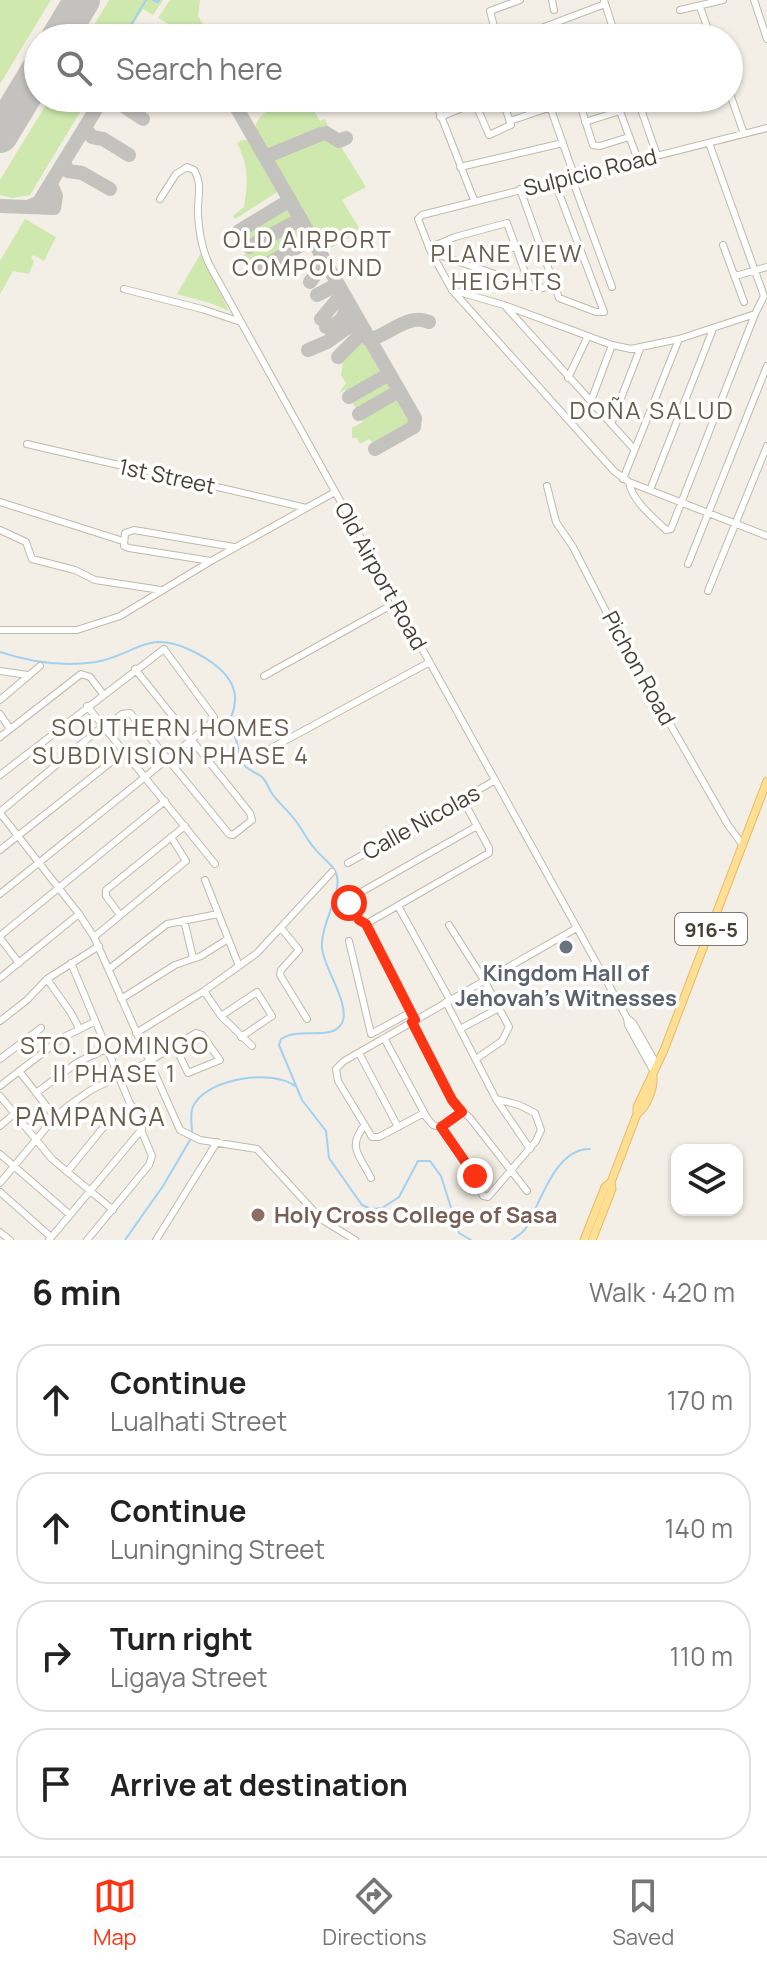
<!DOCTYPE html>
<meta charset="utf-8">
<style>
:root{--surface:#fff;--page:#f6f6f6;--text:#222;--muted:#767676;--line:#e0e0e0;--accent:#fc3414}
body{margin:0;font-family:Manrope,sans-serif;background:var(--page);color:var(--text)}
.controls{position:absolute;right:24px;bottom:24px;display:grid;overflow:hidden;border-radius:16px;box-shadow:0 2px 6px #0004}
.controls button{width:72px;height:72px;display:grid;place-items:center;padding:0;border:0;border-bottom:2px solid var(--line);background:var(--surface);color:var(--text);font:40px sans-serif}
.stop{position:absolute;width:24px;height:24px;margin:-18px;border:6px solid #fc3414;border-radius:50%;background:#fff}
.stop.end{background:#fc3414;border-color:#fff;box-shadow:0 2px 8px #0008}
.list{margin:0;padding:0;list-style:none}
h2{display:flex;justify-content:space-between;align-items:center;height:104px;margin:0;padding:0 32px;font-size:34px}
h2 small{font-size:26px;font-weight:400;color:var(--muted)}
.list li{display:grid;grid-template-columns:52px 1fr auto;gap:24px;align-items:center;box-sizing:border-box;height:112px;margin:0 16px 16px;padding:0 16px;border:2px solid var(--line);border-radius:32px}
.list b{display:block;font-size:30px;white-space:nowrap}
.list p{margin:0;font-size:26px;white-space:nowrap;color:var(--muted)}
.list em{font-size:26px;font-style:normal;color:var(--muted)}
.icon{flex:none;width:44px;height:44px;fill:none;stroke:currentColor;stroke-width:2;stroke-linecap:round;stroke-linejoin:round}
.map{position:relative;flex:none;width:767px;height:1240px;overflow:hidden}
.search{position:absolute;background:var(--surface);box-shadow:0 2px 6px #0004;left:24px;right:24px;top:24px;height:88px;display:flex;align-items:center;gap:20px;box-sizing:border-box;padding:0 28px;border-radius:44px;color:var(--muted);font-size:30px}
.sheet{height:616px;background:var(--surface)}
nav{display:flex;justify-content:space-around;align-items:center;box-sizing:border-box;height:112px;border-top:2px solid var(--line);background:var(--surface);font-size:22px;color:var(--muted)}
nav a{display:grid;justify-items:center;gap:4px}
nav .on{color:var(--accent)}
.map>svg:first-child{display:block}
</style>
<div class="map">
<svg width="767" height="1240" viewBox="0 0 767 1240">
<rect width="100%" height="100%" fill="#f3efe6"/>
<path fill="#cee8ae" d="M0,0H51L0,84Z
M109,0H163L153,15L143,9L125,38H86Z
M170,0H200L198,16L212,38H192L158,18Z
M50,98L88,99L30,195L12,198L0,195V180Z
M296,98H307L320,121L325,119L329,128L269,151L255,130C256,110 281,105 296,98Z
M324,135L338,142L366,187L342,200L361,231L325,251L271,157Z
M242,140H250L279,191L235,219L233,216L244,207C248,180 249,167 237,143Z
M284,208L290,209L294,220L247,247L240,234Z
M25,219L56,237L44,261L33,255L31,258L34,261L29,274L13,271L0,294V261Z
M295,224L299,226L305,240L256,268L253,263L246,267L241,257Z
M201,253L229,311L210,303L177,294Z
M362,336L385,375L348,395L345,390L339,393L346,383L341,375L343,363L337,366L342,361L340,358Z
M387,379L394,392L359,413L350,399Z
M396,395L412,422L411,427L376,446L369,439L360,444L357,438H352V428L363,422L360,416L381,407L380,404Z"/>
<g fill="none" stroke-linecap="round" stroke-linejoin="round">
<path stroke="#a1d1f1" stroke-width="2" d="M153,0L158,2L159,0
M123,38L146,0
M0,652C30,662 64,667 96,662C135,655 146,630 188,649C208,658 236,675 235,700C234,723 224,711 236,740C239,747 238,756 242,763C247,770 256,772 262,777C267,782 268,787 271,792C278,803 288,810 295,820C303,830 307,841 316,850C322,858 332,863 336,873C344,891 320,924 322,948C324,969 351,1005 342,1023C332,1042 299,1026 281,1039L279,1045L302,1100L326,1131L329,1158L362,1205L371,1209L382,1208L399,1197L418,1161H430L441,1176L459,1233L471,1240
M192,1134C192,1124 189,1111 195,1103C211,1078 273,1069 295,1086
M125,1240L163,1186L190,1140
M512,1240C517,1236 523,1233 526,1228C540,1204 555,1148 590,1149"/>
<path stroke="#c4c2be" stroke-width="14" d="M65,28L70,38
M111,98L143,119
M231,98L415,418L414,427L375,449
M85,128L92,137L103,139L129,155
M265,157L321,134L326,133L339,141L346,138
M64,163L68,171L82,173L110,189
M0,206L28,207L39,202L98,106L100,98
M28,207L54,208L56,196L51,184
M239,231L290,200
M249,247L301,219
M257,270L312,239
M310,282L325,262
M317,295L338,284
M321,319L343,293
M326,327C341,325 347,314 347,300
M369,340C390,334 408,313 429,322
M308,350L327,342L358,320
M338,357L364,331
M349,397L389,374
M359,414L399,391"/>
<path stroke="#c4c2be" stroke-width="36" d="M59,38L82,0
M0,135L38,72"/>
<defs>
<path id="minor" d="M552,0L554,10
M604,0L616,38
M754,0L767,39
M700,7L711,38
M680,10L723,0
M472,38L485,37
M497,38L490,11L520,0
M515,38L605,4
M582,38L612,27
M729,91L744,134
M434,98L474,200
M473,98L489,135L511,125L502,98
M547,98L574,175
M578,98L593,145L600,146L629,137
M615,98L638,160
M637,98L657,155
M440,117L475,103
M510,121L551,107
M585,122L620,111
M767,128L422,215L418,219L431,252L452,290L614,471L629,482L767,536
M460,167L563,143
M571,176L612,287
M520,189L559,298L596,312H604L554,180
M160,199L176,174L187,167L194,170C203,184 197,199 198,215C199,233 202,250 210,266L627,1018L628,1025L654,1072
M723,245L744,302
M429,248L455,237L507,223L530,286
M431,252L538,289L555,285
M462,261L516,247
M735,276L767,267
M124,289L202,309L241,322
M452,290L504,305L612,345L631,349L679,339L755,314
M505,306L634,449
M568,378L588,336
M591,401L612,345
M611,424L640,349
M27,444C120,466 213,485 306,508
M623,479L679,339
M629,482C632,501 653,517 666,530L671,529L755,314L764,296L709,143
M547,486L556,522L573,547L646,689L666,717L728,825L742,844
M650,490L713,329
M0,502L123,541
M0,530L26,542L32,559L75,570L95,580L161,590
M211,561L129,548L124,546L125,533L134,530L234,547
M688,564L767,366
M708,591L767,446
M0,630H77L120,616L211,561L335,492
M0,671L28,675
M264,676L395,603
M0,700L40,666
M87,706L215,864
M0,714L10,729
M106,727L122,714L130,713L229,834L233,835L252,820L250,813L135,669
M0,737L81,674L90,677L103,694
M268,750L428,663
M0,775L164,649L214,717L211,723L191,740L0,894
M0,812L104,725
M0,813L79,914L94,937L180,1130L200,1140L257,1149L321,1219L355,1240
M0,850L125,751
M348,863L494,781
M205,880L239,966
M398,906L450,1000
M120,915L106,896V890L185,826
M184,920L193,958
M366,924L489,853V848L463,800
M449,925L484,980L509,1027L502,1041L476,1059
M281,928L299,950L281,970L280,975L307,1019
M0,936L165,801
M94,937L186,861L171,837
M0,938L19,963
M349,941L371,1034L411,1012
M71,963L152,1156L149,1165L87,1240
M109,969L167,924L218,914
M0,978L79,914
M47,979L71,1013L79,1028
M204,991L221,1016L252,1046
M121,999L175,965L201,956L228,939
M446,1002L496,1099L530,1149
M221,1016L257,992L272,1016L241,1037
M627,1018L633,1023L657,1065
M415,1020L366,924L359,920L349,899L477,826
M0,1021L27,1000L47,979L99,946
M412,1022L456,1106L470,1118L527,1191
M460,1029L499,1008
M136,1033L204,991L257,953L332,872
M384,1038L427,1118L433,1125L441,1127
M359,1053L398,1127
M0,1059L41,1028
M19,1071L55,1117
M0,1086L62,1038L94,1022
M36,1093L78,1062L106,1049
M0,1096L52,1159L113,1210
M424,1113L379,1137H372L338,1081L336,1069L344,1061L575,929
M0,1126L14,1114
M364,1126C347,1147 360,1156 371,1178
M441,1127L475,1176L483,1196L488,1197L536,1141L541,1130L535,1113L519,1105L496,1099
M441,1127L462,1112
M0,1154L69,1214
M67,1172L111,1118L132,1106
M0,1183L55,1117L68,1106L91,1090L148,1062L196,1033L202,1035L220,1060L188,1073L175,1046
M0,1192L51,1237
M0,1232L10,1240
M49,1240L142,1129
M156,1240L217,1142"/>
<path id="major" d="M637,1114C647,1107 654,1088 653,1076
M584,1240L605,1187L611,1182
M592,1240L612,1189L611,1182L637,1114V1107L664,1050L767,781"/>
</defs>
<use href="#minor" stroke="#c1b9ab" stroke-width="8"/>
<use href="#major" stroke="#e4bc62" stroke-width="9"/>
<use href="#minor" stroke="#fff" stroke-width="6"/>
<use href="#major" stroke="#ffdf93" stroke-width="7"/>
</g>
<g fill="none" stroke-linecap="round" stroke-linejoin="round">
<path stroke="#fc3414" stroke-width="10" d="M349,903L359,920L366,924L415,1020L412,1022L452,1100L462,1112L441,1127L475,1176"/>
</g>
<circle fill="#6b7280" stroke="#fff" stroke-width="3" cx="566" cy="947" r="8"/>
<circle fill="#8d6e63" stroke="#fff" stroke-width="3" cx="258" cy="1215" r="8"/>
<g text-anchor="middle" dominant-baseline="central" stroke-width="7" stroke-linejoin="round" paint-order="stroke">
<rect fill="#fff" stroke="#7e7972" stroke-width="2" x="675" y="913" width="72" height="32" rx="6"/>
<g font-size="20" font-weight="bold" fill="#463f35">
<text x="711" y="929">916-5</text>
</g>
<g font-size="22" fill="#463f35" stroke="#fff">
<text transform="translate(590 172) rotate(-14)">Sulpicio Road</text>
<text transform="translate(167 476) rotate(12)">1st Street</text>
<text transform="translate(381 576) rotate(61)">Old Airport Road</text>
<text transform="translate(639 668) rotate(61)">Pichon Road</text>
<text transform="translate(421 822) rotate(-29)">Calle Nicolas</text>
</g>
<g font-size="22" font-weight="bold" fill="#5b616d" stroke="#fff">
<text x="566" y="973">Kingdom Hall of<tspan x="566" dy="25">Jehovah's Witnesses</tspan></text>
</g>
<g font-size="22" font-weight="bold" fill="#785e54" stroke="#fff" text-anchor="start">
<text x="274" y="1215">Holy Cross College of Sasa</text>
</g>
<g font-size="24" letter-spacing="2" fill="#695d4c" stroke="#fff">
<text x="308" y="238">OLD AIRPORT<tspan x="308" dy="28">COMPOUND</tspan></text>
<text x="507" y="252">PLANE VIEW<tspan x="507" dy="28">HEIGHTS</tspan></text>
<text x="652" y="409">DOÑA SALUD</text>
<text x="171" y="726">SOUTHERN HOMES<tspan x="171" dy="28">SUBDIVISION PHASE 4</tspan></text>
<text x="115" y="1044">STO. DOMINGO<tspan x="115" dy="28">II PHASE 1</tspan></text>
</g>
<g font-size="26" letter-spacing="2" fill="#695d4c" stroke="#fff">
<text x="91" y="1116">PAMPANGA</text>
</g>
</g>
</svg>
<div class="controls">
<button><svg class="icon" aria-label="layers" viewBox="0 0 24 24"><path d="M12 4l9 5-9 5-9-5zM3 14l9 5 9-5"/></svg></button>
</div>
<div class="stop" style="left:349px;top:903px"></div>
<div class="stop end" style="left:475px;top:1176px"></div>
<div class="search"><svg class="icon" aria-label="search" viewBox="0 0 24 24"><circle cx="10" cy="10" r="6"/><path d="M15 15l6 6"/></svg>Search here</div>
</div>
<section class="sheet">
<h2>6 min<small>Walk · 420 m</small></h2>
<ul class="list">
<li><svg class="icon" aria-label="ahead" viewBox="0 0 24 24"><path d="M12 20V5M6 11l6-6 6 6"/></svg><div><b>Continue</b><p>Lualhati Street</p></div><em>170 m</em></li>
<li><svg class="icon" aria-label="ahead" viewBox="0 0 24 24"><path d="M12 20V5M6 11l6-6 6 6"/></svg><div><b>Continue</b><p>Luningning Street</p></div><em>140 m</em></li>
<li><svg class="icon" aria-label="right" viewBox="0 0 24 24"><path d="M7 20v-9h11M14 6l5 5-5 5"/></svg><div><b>Turn right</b><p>Ligaya Street</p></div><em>110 m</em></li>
<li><svg class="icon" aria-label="arrive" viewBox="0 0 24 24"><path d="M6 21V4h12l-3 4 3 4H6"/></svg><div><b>Arrive at destination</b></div></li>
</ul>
</section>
<nav>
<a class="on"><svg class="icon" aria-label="map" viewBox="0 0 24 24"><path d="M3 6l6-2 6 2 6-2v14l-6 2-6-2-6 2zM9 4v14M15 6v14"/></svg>Map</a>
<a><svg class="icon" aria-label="directions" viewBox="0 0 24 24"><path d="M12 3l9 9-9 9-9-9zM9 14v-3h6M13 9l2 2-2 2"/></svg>Directions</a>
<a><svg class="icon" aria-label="saved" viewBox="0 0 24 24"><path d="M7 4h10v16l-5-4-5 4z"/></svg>Saved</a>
</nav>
